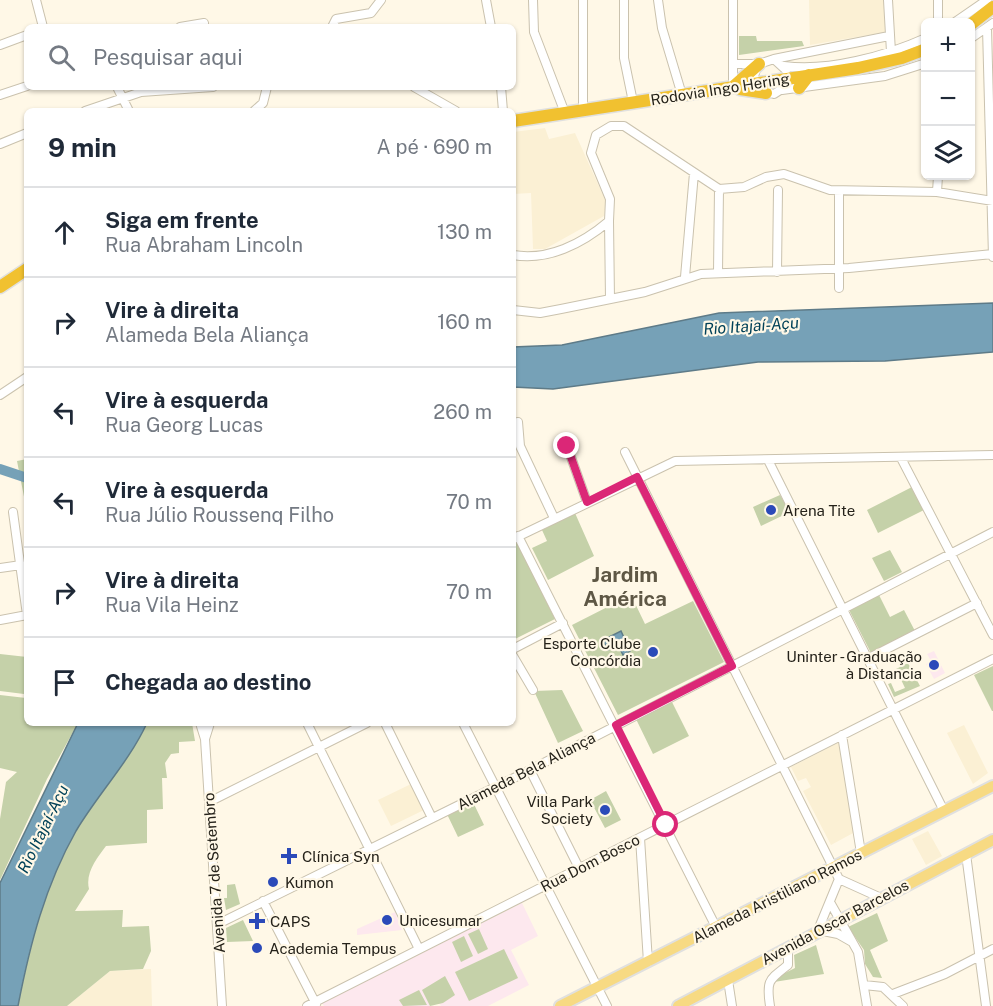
<!DOCTYPE html>
<html lang="pt">
<meta charset="utf-8">
<style>
:root{--surface:#fff;--page:#f6f6f7;--text:#1f2937;--muted:#747a83;--line:#e0e1e3}
body{margin:0;font-family:"Public Sans",sans-serif;background:var(--page);color:var(--text)}
.controls{position:absolute;right:18px;top:18px;display:grid;overflow:hidden;border-radius:9px;box-shadow:0 2px 4px #0004}
.controls button{width:54px;height:54px;display:grid;place-items:center;padding:0;border:0;border-bottom:2px solid var(--line);background:var(--surface);color:var(--text);font:30px sans-serif}
.stop{position:absolute;width:18px;height:18px;margin:-14px;border:4px solid #db2777;border-radius:50%;background:#fff}
.stop.end{background:#db2777;border-color:#fff;box-shadow:0 2px 6px #0008}
.list{margin:0;padding:0;list-style:none}
h2{display:flex;justify-content:space-between;align-items:center;height:78px;margin:0;padding:0 24px;font-size:26px}
h2 small{font-size:20px;font-weight:400;color:var(--muted)}
.list li{display:grid;grid-template-columns:39px 1fr auto;gap:18px;align-items:center;box-sizing:border-box;height:90px;padding:0 24px;border-top:2px solid var(--line)}
.list b{display:block;font-size:22px;white-space:nowrap}
.list p{margin:0;font-size:20px;white-space:nowrap;color:var(--muted)}
.list em{font-size:20px;font-style:normal;color:var(--muted)}
.icon{flex:none;width:33px;height:33px;fill:none;stroke:currentColor;stroke-width:2;stroke-linecap:round;stroke-linejoin:round}
.map{position:relative;flex:none;width:993px;height:1006px;overflow:hidden}
.search{position:absolute;background:var(--surface);box-shadow:0 2px 4px #0004;left:24px;top:24px;width:492px;height:66px;display:flex;align-items:center;gap:15px;box-sizing:border-box;padding:0 21px;border-radius:9px;color:var(--muted);font-size:22px}
.panel{position:absolute;background:var(--surface);box-shadow:0 2px 4px #0004;left:24px;top:108px;width:492px;height:618px;border-radius:9px}
.map>svg:first-child{display:block}
</style>
<div class="map">
<svg width="993" height="1006" viewBox="0 0 993 1006">
<rect width="100%" height="100%" fill="#fff8e7"/>
<path fill="#fbf0d4" d="M809,0H885L886,32L810,45Z
M545,128L549,139L575,133L606,202L604,216L545,249H533L531,193L513,194V132Z
M964,725L988,773L973,784L947,733Z
M842,741L855,832L831,845L803,791L811,787L806,778L798,781L791,767Z
M411,784L424,810L391,826L378,800Z
M928,831L942,856L926,865L912,839Z
M151,969L152,1006H67L110,971Z"/>
<path fill="#fde8ee" d="M934,651L945,673L934,679L926,664L931,661L927,654Z
M522,903L538,936L511,950L529,985L488,1006H441L438,1002L429,1006H324L322,1003Z
M395,912L402,930L357,935V929Z"/>
<path fill="#c5d1a9" d="M739,36H756L757,41H802L804,46L739,55Z
M27,459V512L17,461Z
M912,487L924,510L878,533L867,510Z
M780,495L790,512L761,526L753,507Z
M575,513L594,556L548,580L532,548L547,541L542,530Z
M516,541L555,619L513,640V543Z
M890,550L902,572L884,581L872,558Z
M631,595L645,624L693,601L724,662L618,715L572,625Z
M879,595L890,617L904,610L915,631L871,653L849,610Z
M0,654L27,657L24,694L0,691Z
M908,663L920,686L894,697L888,684L891,683L895,692L905,688L896,669Z
M993,666V711H992L974,675Z
M27,688V723H78L47,779L0,880V819L6,782L17,772L0,768V695L26,698Z
M562,690L583,731L558,743L534,691Z
M672,702L689,736L653,754L636,719Z
M147,723H192L195,741L179,742V753L171,754L165,763L167,778H162L163,809L147,810V843L106,846C97,858 85,873 89,889L75,911L123,910L122,927L149,926L151,951L143,969L110,971L67,1006H18C30,944 45,886 76,831C98,794 129,762 147,723Z
M606,791L621,820L605,828L590,800Z
M472,800L484,825L458,837L446,812Z
M235,884L240,904L226,910L224,898H227V885Z
M877,913L888,941L870,950L882,978L873,977L865,964L864,950L848,927Z
M243,920L253,941L227,942L226,928Z
M479,929L488,949L478,954L468,934Z
M464,936L473,956L461,962L452,942Z
M816,945L824,974L774,982L779,976L795,968L794,955Z
M504,949L518,978L469,1001L455,972Z
M445,976L455,995L443,1003L430,1006L422,990Z
M419,990L427,1005L403,1006L399,1000Z"/>
<path fill="#76a1b7" stroke="#5e7b88" stroke-width="1.5" d="M993,303V352L885,361L758,362L553,389L513,387V347L562,345L719,313Z
M621,631L630,651L623,655L618,645L608,650L603,640Z
M78,723H147C129,762 98,794 76,831C45,886 30,944 18,1006H0V883Z"/>
<g fill="none" stroke-linecap="round" stroke-linejoin="round">
<path stroke="#76a1b7" stroke-width="10" d="M0,469L27,478"/>
<defs>
<path id="minor" d="M36,0L43,27
M486,0L491,27
M533,0L534,32L565,113
M583,0V110
M624,0V58L633,102
M658,0L662,28L682,95
M733,0V87
M888,0L891,52
M938,0V22
M955,22L987,0
M180,27L204,23
M332,27L336,19L371,13L381,0
M987,28L993,257
M970,39L993,23
M0,45L27,35
M774,59L889,36
M733,64H759L774,59L786,70
M784,66C828,72 886,56 926,38
M757,67L754,76L759,90L774,94L785,87
M117,87L129,111
M414,87L456,111
M501,87L503,111
M782,90L885,76L926,63
M0,95L27,86
M85,111L141,92L213,87
M254,111L263,103L267,87
M0,144L27,133
M937,192L938,176
M609,221L610,299
M513,255C548,261 582,244 609,221L610,199L591,153L596,135L611,126H624L719,189L744,187L766,177L784,174L830,190L937,192L993,201
M718,272L719,189
M777,272L778,190
M685,277L694,173
M839,288V191
M513,310L540,313L561,309L645,292L701,274L849,268L993,254
M0,395L27,377
M518,422L520,446L554,518
M567,446L587,502
M625,452L839,879
M901,458L993,635
M768,460L944,811
M518,536L716,927
M513,539L675,461L993,455
M0,568L21,565
M0,620L27,615L13,512
M513,649L563,623
M513,656L533,690
M869,658L977,603
M200,723L205,739L222,1006
M307,723L419,949
M385,723L432,818
M463,723L607,1006
M842,735L861,853
M205,739L210,723
M530,770L579,868
M209,802L367,723
M640,838L648,962
M966,854L986,1006
M839,879L818,930L838,934L852,942
M839,879L881,898
M263,901L316,1004
M831,904L858,952L867,1006
M218,924L530,770L993,532
M728,980L732,1006
M864,985L883,987L903,1006
M893,994L945,974L993,949
M307,1006L993,659
M770,1006C766,980 769,980 788,965V947"/>
<path id="major" d="M560,1006L993,786
M678,1006L993,840"/>
<path id="highway" d="M970,25L993,7
M734,86L759,64
M799,88L809,75
M740,89L766,93
M513,121L858,68L902,58L926,49
M0,287L27,269"/>
</defs>
<use href="#minor" stroke="#cac2ae" stroke-width="10"/>
<use href="#major" stroke="#e0e0df" stroke-width="14"/>
<use href="#highway" stroke="#e0e0df" stroke-width="15"/>
<use href="#minor" stroke="#fff" stroke-width="8"/>
<use href="#major" stroke="#f7da83" stroke-width="10"/>
<use href="#highway" stroke="#f1c130" stroke-width="12"/>
</g>
<g fill="none" stroke-linecap="round" stroke-linejoin="round">
<path stroke="#db2777" stroke-width="8" d="M567,446L587,502L637,477L732,666L616,725L666,825"/>
</g>
<g fill="#2b4ab9" stroke="#fff8e7" stroke-width="2">
<circle cx="771" cy="510" r="6"/>
<circle cx="653" cy="652" r="6"/>
<circle cx="934" cy="665" r="6"/>
<circle cx="605" cy="810" r="6"/>
<path d="M286 847h6v6h6v6h-6v6h-6v-6h-6v-6h6z"/>
<circle cx="273" cy="882" r="6"/>
<circle cx="387" cy="920" r="6"/>
<path d="M254 912h6v6h6v6h-6v6h-6v-6h-6v-6h6z"/>
<circle cx="257" cy="948" r="6"/>
</g>
<g text-anchor="middle" dominant-baseline="central" stroke-width="4.5" stroke-linejoin="round" paint-order="stroke">
<g font-size="15" fill="#25221a" stroke="#fff8e7">
<text transform="translate(720 89) rotate(-9)">Rodovia Ingo Hering</text>
<text transform="translate(526 771) rotate(-27)">Alameda Bela Aliança</text>
<text transform="translate(590 863) rotate(-27)">Rua Dom Bosco</text>
<text transform="translate(214 873) rotate(-94)">Avenida 7 de Setembro</text>
<text transform="translate(777 896) rotate(-27)">Alameda Aristiliano Ramos</text>
<text transform="translate(835 922) rotate(-28)">Avenida Oscar Barcelos</text>
</g>
<g font-size="15" fill="#25221a" stroke="#fff8e7" text-anchor="start">
<text x="783" y="510">Arena Tite</text>
<text x="641" y="643" text-anchor="end">Esporte Clube<tspan x="641" dy="17">Concórdia</tspan></text>
<text x="922" y="656" text-anchor="end">Uninter - Graduação<tspan x="922" dy="17">à Distancia</tspan></text>
<text x="593" y="801" text-anchor="end">Villa Park<tspan x="593" dy="17">Society</tspan></text>
<text x="302" y="856">Clínica Syn</text>
<text x="285" y="882">Kumon</text>
<text x="399" y="920">Unicesumar</text>
<text x="270" y="921">CAPS</text>
<text x="269" y="948">Academia Tempus</text>
</g>
<g font-size="16" font-style="italic" fill="#014158" stroke="#fff8e7">
<text transform="translate(751 326) rotate(-4)">Rio Itajaí-Açu</text>
<text transform="translate(43 829) rotate(-64)">Rio Itajaí-Açu</text>
</g>
<g font-size="21" font-weight="bold" fill="#5e5745" stroke="#fff8e7">
<text x="625" y="574">Jardim<tspan x="625" dy="24">América</tspan></text>
</g>
</g>
</svg>
<div class="controls">
<button>+</button>
<button>−</button>
<button><svg class="icon" aria-label="layers" viewBox="0 0 24 24"><path d="M12 4l9 5-9 5-9-5zM3 14l9 5 9-5"/></svg></button>
</div>
<div class="stop" style="left:666px;top:825px"></div>
<div class="stop end" style="left:567px;top:446px"></div>
<div class="search"><svg class="icon" aria-label="search" viewBox="0 0 24 24"><circle cx="10" cy="10" r="6"/><path d="M15 15l6 6"/></svg>Pesquisar aqui</div>
<section class="panel">
<h2>9 min<small>A pé · 690 m</small></h2>
<ul class="list">
<li><svg class="icon" aria-label="ahead" viewBox="0 0 24 24"><path d="M12 20V5M6 11l6-6 6 6"/></svg><div><b>Siga em frente</b><p>Rua Abraham Lincoln</p></div><em>130 m</em></li>
<li><svg class="icon" aria-label="right" viewBox="0 0 24 24"><path d="M7 20v-9h11M14 6l5 5-5 5"/></svg><div><b>Vire à direita</b><p>Alameda Bela Aliança</p></div><em>160 m</em></li>
<li><svg class="icon" aria-label="left" viewBox="0 0 24 24"><path d="M17 20v-9H6M10 6l-5 5 5 5"/></svg><div><b>Vire à esquerda</b><p>Rua Georg Lucas</p></div><em>260 m</em></li>
<li><svg class="icon" aria-label="left" viewBox="0 0 24 24"><path d="M17 20v-9H6M10 6l-5 5 5 5"/></svg><div><b>Vire à esquerda</b><p>Rua Júlio Roussenq Filho</p></div><em>70 m</em></li>
<li><svg class="icon" aria-label="right" viewBox="0 0 24 24"><path d="M7 20v-9h11M14 6l5 5-5 5"/></svg><div><b>Vire à direita</b><p>Rua Vila Heinz</p></div><em>70 m</em></li>
<li><svg class="icon" aria-label="arrive" viewBox="0 0 24 24"><path d="M6 21V4h12l-3 4 3 4H6"/></svg><div><b>Chegada ao destino</b></div></li>
</ul>
</section>
</div>
